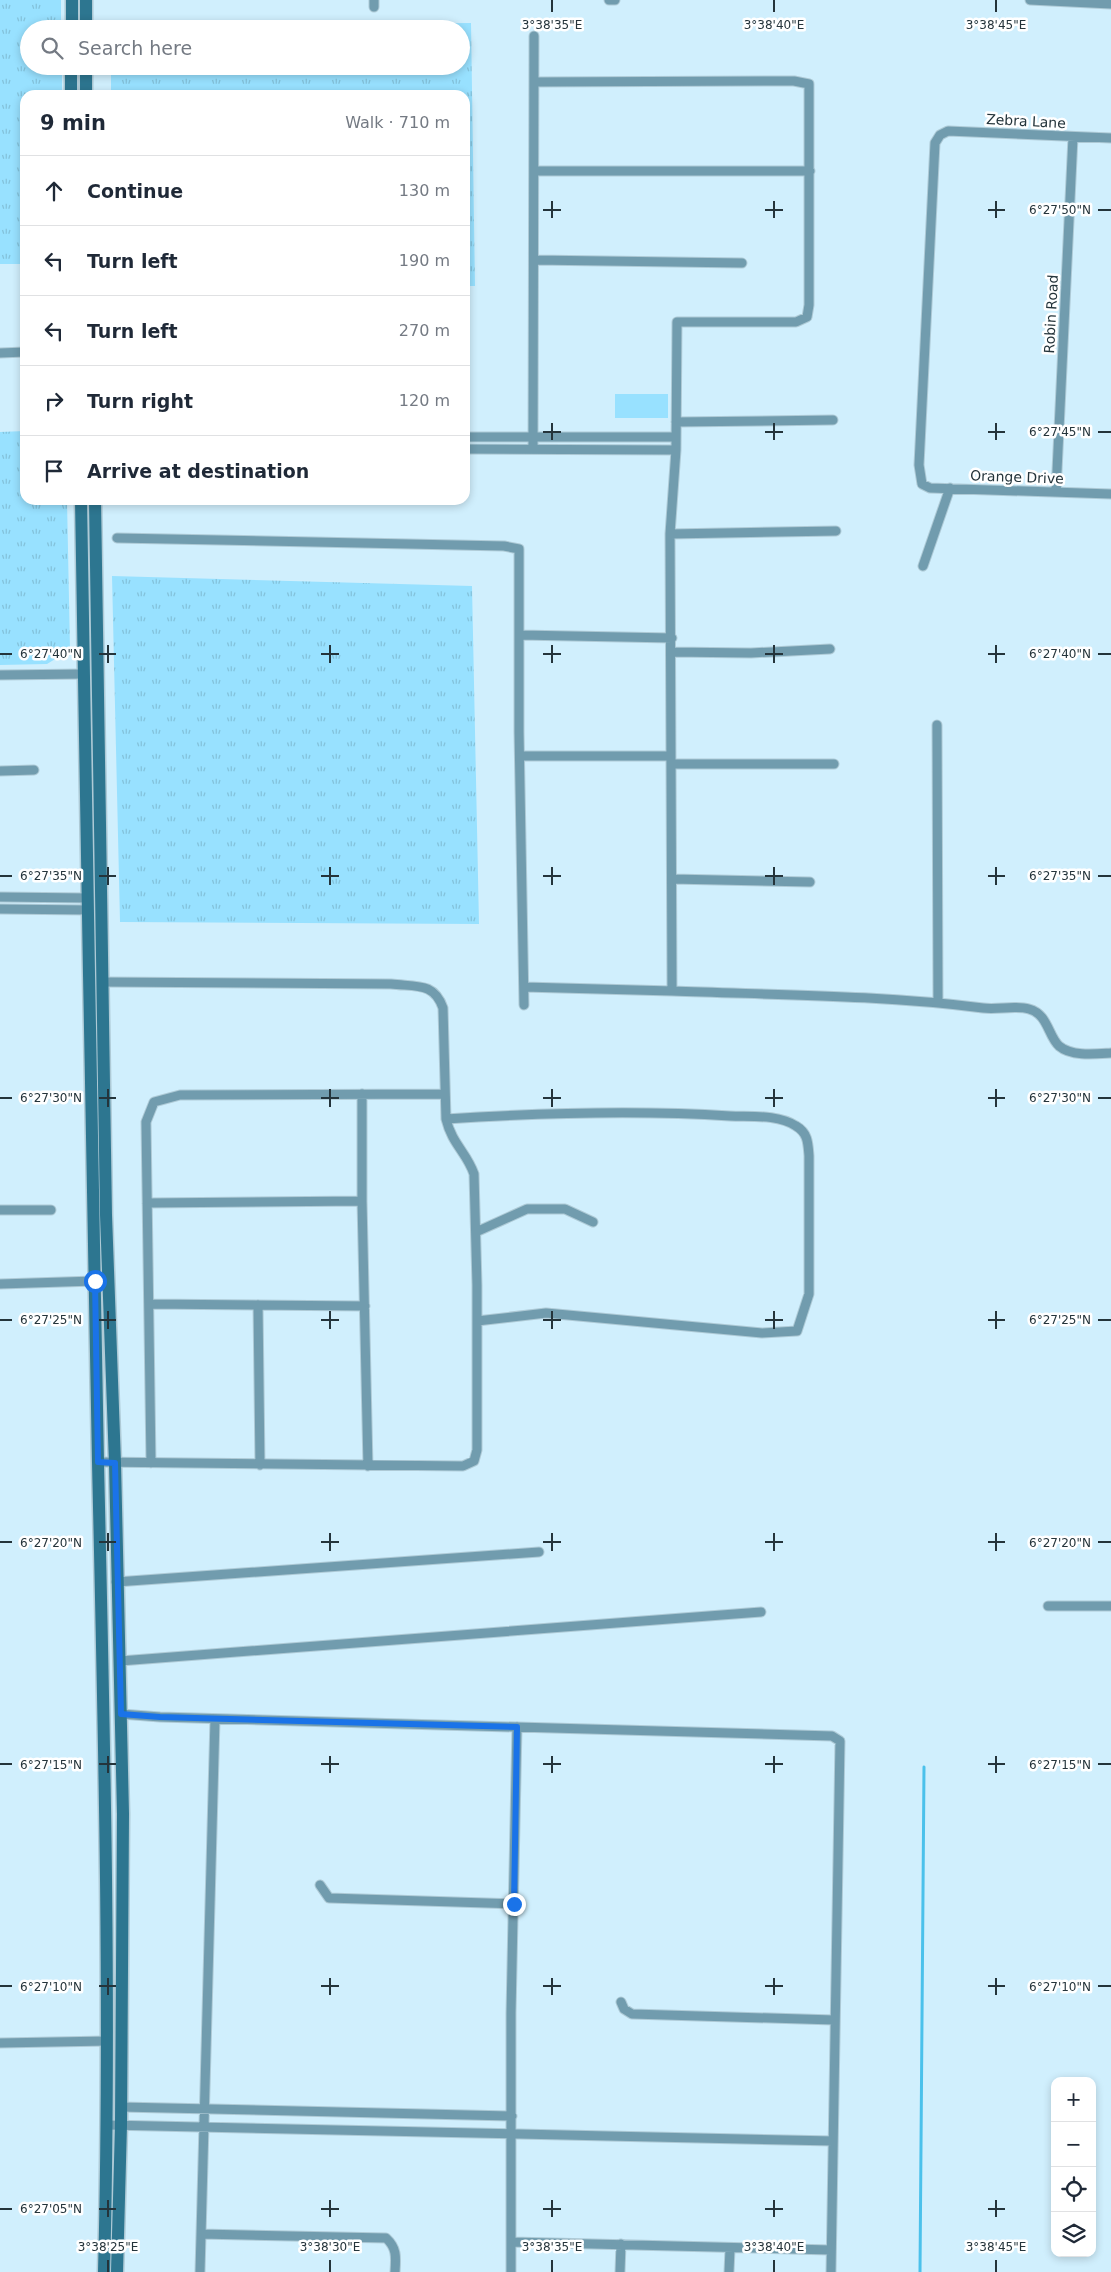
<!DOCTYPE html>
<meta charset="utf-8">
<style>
:root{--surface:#fff;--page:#f6f6f7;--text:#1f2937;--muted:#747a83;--line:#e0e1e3}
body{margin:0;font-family:"DejaVu Sans",sans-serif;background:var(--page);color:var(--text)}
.controls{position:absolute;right:15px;bottom:15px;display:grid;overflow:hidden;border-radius:10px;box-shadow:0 2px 8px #0003}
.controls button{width:45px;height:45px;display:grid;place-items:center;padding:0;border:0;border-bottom:1px solid var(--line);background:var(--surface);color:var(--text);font:25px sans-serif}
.stop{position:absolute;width:15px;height:15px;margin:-11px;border:4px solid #1a73e8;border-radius:50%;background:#fff}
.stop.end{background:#1a73e8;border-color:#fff;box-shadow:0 1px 5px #0008}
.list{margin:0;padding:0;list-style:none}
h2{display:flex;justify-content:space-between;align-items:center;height:65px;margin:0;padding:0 20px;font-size:21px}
h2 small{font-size:16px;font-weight:400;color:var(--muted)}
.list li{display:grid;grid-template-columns:32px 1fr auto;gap:15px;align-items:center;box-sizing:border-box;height:70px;padding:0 20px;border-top:1px solid var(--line)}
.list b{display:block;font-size:19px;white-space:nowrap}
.list em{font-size:16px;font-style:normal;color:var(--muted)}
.icon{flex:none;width:28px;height:28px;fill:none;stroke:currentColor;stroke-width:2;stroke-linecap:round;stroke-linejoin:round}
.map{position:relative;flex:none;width:1111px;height:2272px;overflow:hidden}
.search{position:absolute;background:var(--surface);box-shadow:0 2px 8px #0003;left:20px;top:20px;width:450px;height:55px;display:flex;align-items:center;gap:12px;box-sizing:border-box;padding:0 18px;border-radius:28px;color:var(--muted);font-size:19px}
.panel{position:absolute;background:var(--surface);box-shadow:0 2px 8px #0003;left:20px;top:90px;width:450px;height:415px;border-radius:15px}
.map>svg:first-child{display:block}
</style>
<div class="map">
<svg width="1111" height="2272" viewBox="0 0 1111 2272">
<defs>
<pattern id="grass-tufts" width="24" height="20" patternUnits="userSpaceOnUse" patternTransform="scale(1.25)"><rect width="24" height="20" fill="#98e1ff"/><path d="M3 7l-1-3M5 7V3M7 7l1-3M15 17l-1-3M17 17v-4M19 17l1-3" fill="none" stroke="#83c2db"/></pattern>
</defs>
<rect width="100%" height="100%" fill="#d0effd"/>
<path fill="url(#grass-tufts)" d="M0,0H61V29H29V66H62V95H25V264H0Z
M471,23L475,286H465V95H111V66H461V29H167L311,24Z
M25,431V500H67L70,650L47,664L0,665V432Z
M112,576L472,586L479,924L120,922Z"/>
<path fill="#98e1ff" d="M615,394H668V418H615Z"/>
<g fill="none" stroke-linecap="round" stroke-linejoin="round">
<path stroke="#4bc1eb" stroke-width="3" d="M920,2272L924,1767"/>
<defs>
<path id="street" d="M374,0V7
M609,0H615
M1030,0L1111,4
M534,82L794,81L809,84V305L807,317L796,322H677L676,450L670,534L672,991C776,995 880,995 983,1008C998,1010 1015,1005 1029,1009C1048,1014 1048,1036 1059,1046C1072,1057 1096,1054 1111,1053
M1111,138L948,131L940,135L935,143L919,465L922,484L930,488L1111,494
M534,171H810
M535,260L742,263
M0,353L25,352
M676,422L833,420
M465,437H676
M465,449L676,450
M533,449L534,36
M1056,492L1073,137
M670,534L836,531
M117,538L504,546L519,549V732L524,1005
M923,566L950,488
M520,635L672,638
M672,652L751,653L830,649
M0,675L84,674
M937,725L938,1002
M520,756H671
M671,764H834
M0,771L34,770
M672,879L810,882
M0,897L87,898
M0,909L88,910
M524,987L672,991
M362,1094V1201L368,1466
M446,1119C540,1113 635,1110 730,1116C750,1117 778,1114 796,1126C808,1133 808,1143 809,1156V1294L797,1331L762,1333L546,1313L477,1321
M147,1203L362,1201
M0,1210H51
M476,1232L527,1209H565L593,1222
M0,1284L95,1281
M149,1304L365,1306
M258,1305L260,1465
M98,1462L463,1466L474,1461L477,1450V1285L474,1174C467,1153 452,1144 446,1119L443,1008C434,982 416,987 391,984L102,982
M151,1463L146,1122L154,1102L180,1095L444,1094
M116,1582L539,1552
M1048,1606H1111
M120,1661L761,1612
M121,1714L160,1717L832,1736L840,1741L831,2272
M320,1885L329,1898L514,1904
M621,2002L624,2009L632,2014L834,2020
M0,2043L107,2041
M121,2107L512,2116
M108,2125L833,2141
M201,2234L386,2238C397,2248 396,2257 395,2272
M512,2242L831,2250
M200,2272L215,1719
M511,2272V2013L517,1727
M620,2272L621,2244
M729,2272L730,2249"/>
<path id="secondary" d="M72,29V0
M86,29V0
M71,95V66
M86,95V66
M81,500C87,821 91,1141 98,1462C104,1732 111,2002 104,2272
M95,500L106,1215L115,1463L123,1814L121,2125L117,2272"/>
</defs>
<use href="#street" stroke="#aecad6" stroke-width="11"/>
<use href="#secondary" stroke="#aecad6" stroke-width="15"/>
<use href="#street" stroke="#719cae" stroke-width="9"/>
<use href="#secondary" stroke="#2d7690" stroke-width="12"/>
</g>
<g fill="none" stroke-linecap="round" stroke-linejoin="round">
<path stroke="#1a73e8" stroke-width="6" d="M95,1281L98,1462L115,1463L121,1714L160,1717L517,1727L514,1904"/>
</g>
<path fill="none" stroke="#24343b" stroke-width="2" d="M552,0V12M774,0V12M996,0V12M552,201V218M774,201V218M996,201V218M543,210H561M765,210H783M988,210H1005M1098,210H1111M552,423V440M774,423V440M996,423V440M543,432H561M765,432H783M988,432H1005M1098,432H1111M108,645V663M330,645V663M552,645V663M774,645V663M996,645V663M0,654H12M99,654H116M321,654H339M543,654H561M765,654H783M988,654H1005M1098,654H1111M108,867V885M330,867V885M552,867V885M774,867V885M996,867V885M0,876H12M99,876H116M321,876H339M543,876H561M765,876H783M988,876H1005M1098,876H1111M108,1089V1107M330,1089V1107M552,1089V1107M774,1089V1107M996,1089V1107M0,1098H12M99,1098H116M321,1098H339M543,1098H561M765,1098H783M988,1098H1005M1098,1098H1111M108,1311V1329M330,1311V1329M552,1311V1329M774,1311V1329M996,1311V1329M0,1320H12M99,1320H116M321,1320H339M543,1320H561M765,1320H783M988,1320H1005M1098,1320H1111M108,1533V1551M330,1533V1551M552,1533V1551M774,1533V1551M996,1533V1551M0,1542H12M99,1542H116M321,1542H339M543,1542H561M765,1542H783M988,1542H1005M1098,1542H1111M108,1756V1773M330,1756V1773M552,1756V1773M774,1756V1773M996,1756V1773M0,1764H12M99,1764H116M321,1764H339M543,1764H561M765,1764H783M988,1764H1005M1098,1764H1111M108,1978V1995M330,1978V1995M552,1978V1995M774,1978V1995M996,1978V1995M0,1986H12M99,1986H116M321,1986H339M543,1986H561M765,1986H783M988,1986H1005M1098,1986H1111M108,2200V2217M330,2200V2217M552,2200V2217M774,2200V2217M996,2200V2217M0,2209H12M99,2209H116M321,2209H339M543,2209H561M765,2209H783M988,2209H1005M108,2260V2272M330,2260V2272M552,2260V2272M774,2260V2272M996,2260V2272"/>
<g text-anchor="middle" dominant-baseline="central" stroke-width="5" stroke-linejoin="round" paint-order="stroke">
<g font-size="14" fill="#24343b" stroke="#fff">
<text transform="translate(1026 121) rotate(3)">Zebra Lane</text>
<text transform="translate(1051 314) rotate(-87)">Robin Road</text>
<text transform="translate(1017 477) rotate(2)">Orange Drive</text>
</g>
</g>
<g font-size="12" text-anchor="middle" fill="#24343b" stroke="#fff" stroke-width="5" stroke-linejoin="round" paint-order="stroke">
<text x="552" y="29">3°38'35"E</text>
<text x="774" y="29">3°38'40"E</text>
<text x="996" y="29">3°38'45"E</text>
<text x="1060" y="214">6°27'50"N</text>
<text x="1060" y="436">6°27'45"N</text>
<text x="51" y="658">6°27'40"N</text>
<text x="1060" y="658">6°27'40"N</text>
<text x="51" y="880">6°27'35"N</text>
<text x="1060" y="880">6°27'35"N</text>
<text x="51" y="1102">6°27'30"N</text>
<text x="1060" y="1102">6°27'30"N</text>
<text x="51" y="1324">6°27'25"N</text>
<text x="1060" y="1324">6°27'25"N</text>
<text x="51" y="1547">6°27'20"N</text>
<text x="1060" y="1547">6°27'20"N</text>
<text x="51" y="1769">6°27'15"N</text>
<text x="1060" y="1769">6°27'15"N</text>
<text x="51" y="1991">6°27'10"N</text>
<text x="1060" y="1991">6°27'10"N</text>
<text x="51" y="2213">6°27'05"N</text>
<text x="108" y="2251">3°38'25"E</text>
<text x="330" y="2251">3°38'30"E</text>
<text x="552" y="2251">3°38'35"E</text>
<text x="774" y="2251">3°38'40"E</text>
<text x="996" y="2251">3°38'45"E</text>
</g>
</svg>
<div class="controls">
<button>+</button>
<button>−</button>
<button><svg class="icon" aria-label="locate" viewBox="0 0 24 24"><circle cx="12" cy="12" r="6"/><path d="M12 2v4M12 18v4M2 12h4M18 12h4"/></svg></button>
<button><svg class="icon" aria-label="layers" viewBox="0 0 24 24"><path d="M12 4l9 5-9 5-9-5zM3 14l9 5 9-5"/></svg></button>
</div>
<div class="stop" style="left:95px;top:1281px"></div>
<div class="stop end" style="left:514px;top:1904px"></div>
<div class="search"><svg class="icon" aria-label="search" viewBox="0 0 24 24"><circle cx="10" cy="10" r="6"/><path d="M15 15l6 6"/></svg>Search here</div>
<section class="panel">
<h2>9 min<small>Walk · 710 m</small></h2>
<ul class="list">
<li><svg class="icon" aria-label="ahead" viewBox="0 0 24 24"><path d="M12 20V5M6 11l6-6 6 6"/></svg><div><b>Continue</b></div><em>130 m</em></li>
<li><svg class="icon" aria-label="left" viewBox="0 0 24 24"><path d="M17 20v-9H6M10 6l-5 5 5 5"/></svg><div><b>Turn left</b></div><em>190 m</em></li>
<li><svg class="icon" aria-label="left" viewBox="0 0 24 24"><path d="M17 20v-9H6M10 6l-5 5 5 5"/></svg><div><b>Turn left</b></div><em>270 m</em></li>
<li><svg class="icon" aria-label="right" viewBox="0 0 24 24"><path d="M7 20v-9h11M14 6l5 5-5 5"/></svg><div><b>Turn right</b></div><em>120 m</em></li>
<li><svg class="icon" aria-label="arrive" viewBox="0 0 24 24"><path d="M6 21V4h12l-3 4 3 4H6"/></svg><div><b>Arrive at destination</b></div></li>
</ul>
</section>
</div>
